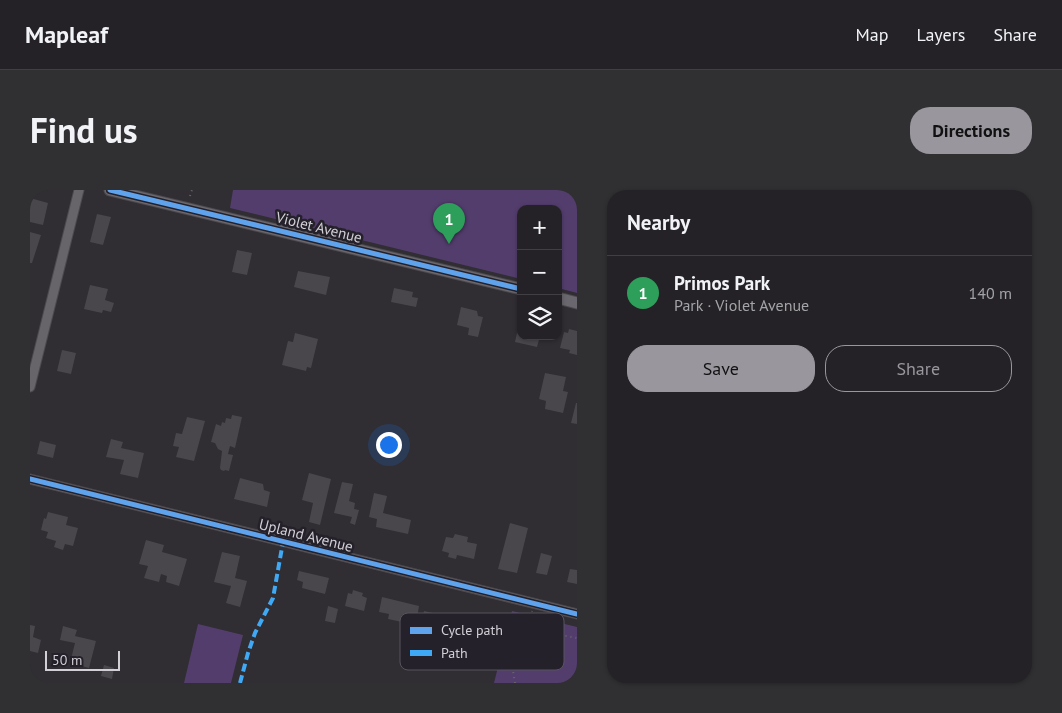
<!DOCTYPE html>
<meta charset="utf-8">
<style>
:root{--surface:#242226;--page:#302f32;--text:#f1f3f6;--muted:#a3a4a7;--line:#413f43;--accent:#99969d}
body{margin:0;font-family:"PT Sans",sans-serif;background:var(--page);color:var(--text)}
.controls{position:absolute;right:15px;top:15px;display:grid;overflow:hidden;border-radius:10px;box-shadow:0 1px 4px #0004}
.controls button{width:45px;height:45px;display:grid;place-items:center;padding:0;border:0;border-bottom:1px solid var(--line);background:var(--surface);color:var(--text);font:25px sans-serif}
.scale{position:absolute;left:15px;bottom:12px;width:75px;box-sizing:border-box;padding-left:5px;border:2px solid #d2cfd6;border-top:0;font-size:14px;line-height:18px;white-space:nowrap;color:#d2cfd6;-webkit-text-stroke:4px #25212b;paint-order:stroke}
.you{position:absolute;left:358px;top:254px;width:18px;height:18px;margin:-12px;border:4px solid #fff;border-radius:50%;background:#1a73e8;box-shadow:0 0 0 8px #1a73e833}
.badge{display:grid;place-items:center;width:32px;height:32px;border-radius:50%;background:var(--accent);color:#fff;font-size:16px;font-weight:700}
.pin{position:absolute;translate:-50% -41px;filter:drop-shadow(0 1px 2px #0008)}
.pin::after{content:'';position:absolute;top:26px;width:18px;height:15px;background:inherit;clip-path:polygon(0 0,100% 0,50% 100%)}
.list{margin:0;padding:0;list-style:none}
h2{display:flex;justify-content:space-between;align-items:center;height:65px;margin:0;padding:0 20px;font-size:21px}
h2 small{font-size:16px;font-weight:400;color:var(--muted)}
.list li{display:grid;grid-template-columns:32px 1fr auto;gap:15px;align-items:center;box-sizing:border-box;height:75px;padding:0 20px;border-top:1px solid var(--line)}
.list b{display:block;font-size:19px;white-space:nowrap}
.list p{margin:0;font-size:16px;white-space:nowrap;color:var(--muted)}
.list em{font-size:16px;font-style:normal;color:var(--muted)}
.actions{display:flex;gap:10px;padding:15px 20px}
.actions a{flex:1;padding:11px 0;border:1px solid var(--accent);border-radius:20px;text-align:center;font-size:18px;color:var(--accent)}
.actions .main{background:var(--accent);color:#111}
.icon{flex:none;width:28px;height:28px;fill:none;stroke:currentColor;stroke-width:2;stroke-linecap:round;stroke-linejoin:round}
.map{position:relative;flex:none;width:547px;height:493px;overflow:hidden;border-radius:20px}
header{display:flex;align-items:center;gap:30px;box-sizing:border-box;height:70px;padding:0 25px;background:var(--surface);border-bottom:1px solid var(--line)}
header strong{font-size:24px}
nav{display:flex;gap:28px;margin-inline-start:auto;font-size:18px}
.intro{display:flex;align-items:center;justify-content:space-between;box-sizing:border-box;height:120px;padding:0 30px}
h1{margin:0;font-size:35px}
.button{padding:12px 22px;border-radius:20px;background:var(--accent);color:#111;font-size:18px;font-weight:700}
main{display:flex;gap:30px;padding:0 30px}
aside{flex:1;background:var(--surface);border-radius:20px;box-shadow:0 1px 4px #0004}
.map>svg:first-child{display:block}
</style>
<header>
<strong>Mapleaf</strong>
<nav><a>Map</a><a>Layers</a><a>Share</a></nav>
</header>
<div class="intro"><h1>Find us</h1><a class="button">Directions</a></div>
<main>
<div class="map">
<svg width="547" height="493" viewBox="0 0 547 493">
<rect width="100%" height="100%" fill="#302d33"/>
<path fill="#533d6d" d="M203,0H547V103L528,98V19H491V89L200,18Z
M482,421L547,437V493H464Z
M168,434L213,445L201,493H154Z"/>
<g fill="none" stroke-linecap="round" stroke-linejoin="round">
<path stroke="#1e0435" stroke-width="3" d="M537,0L547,3"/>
</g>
<path fill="#49474c" d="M0,8L18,13L13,35L0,32Z
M67,24L81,27L73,55L60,52Z
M0,42L11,45L2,73H0Z
M207,60L222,63L217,85L202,82Z
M268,81L300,87L296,105L264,97Z
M60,95L78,99L75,110L84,113L81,122L73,120L72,123L54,119Z
M364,98L383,102L382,107L388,108L386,117L361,112Z
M431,117L447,121L448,126L453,127L448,147L438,145L439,138L427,135Z
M539,139L547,141V165L539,163L540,160L530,158L534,142L538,143Z
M265,143L288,149L281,178L277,177L276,181L252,175L258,151L263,152Z
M487,143L491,144V146H510L507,157L485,152Z
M32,160L46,163L41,184L27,181Z
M515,183L536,187L533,201L538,202L533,223L515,219L516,211L509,209Z
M546,213H547V234L541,233Z
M202,225L212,227L205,258L200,256L198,264L203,265L199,281L195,280L194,281L191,280L190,278L192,261L188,259L185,253L181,252L186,234L191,236L192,232L195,233L196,228L201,229Z
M157,227L175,231L164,271L146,267L149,257L143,256L146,243L152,244Z
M81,249L93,252L91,258L114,263L108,288L90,284L94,270L76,267Z
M10,251L26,255L23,268L7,264Z
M279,283L301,289L290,335L279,332L283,313L272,310Z
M210,288L233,294L234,300L240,302L237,317L204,309Z
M312,292L323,294L319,311L325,313L324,319L329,320L325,335L320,333L322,327L304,323Z
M344,303L357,306L353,323L381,330L378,344L346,337L347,329L339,327Z
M18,322L38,327L36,335L48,338L43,356L35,354L33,360L24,357L26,351L16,348L18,342L11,340L14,328L16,329Z
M480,333L498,338L487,383L468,379Z
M425,344L438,347L437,352L447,354L444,369L427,365L426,369L418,367L419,363L412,361L416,347L423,348Z
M116,350L134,355L132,362L157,369L149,396L136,392L137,386L131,384L129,392L114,388L118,376L109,374Z
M192,362L210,366L205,388L217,391L210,417L196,413L201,396L184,392Z
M511,363L522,366L517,385L506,383Z
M540,379L547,380V394L537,392Z
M269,381L299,388L295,404L272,398L273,392L267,390Z
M323,400L333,403L332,406L337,408L334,421L315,416L318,403L322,404Z
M352,407L389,416L387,428L373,425L372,432L358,429L359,424L349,422Z
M298,416L308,419L305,433L295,431Z
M394,421L407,424L405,431L427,437L420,467L407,464L410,451L388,445Z
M0,435L5,436L3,447L11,450L8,463L0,461Z
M33,436L47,440L45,446L66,451L59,478L40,473L45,453L30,450Z
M74,475L84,478L82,489L71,486Z"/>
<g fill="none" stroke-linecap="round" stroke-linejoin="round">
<defs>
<path id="street" d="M0,197L49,0
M0,289L547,424"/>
<path id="secondary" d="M80,0L491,99
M528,108L547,113"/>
</defs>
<use href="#street" stroke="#4d4a4f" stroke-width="11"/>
<use href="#secondary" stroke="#4d4a4f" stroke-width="13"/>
<path stroke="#68676a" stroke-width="2" stroke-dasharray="1 4" stroke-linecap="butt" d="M160,6L162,0
M497,446L502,421
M485,493L482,475L484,458L493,447L506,441L518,439L531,445L547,448"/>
<use href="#street" stroke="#67656a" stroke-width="9"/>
<use href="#secondary" stroke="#6a676e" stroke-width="11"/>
<path stroke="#3fa9f5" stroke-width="4" stroke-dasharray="8 4" stroke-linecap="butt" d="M210,493L218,463L225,443L243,408L253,352"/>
<defs>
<path id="cycleway" d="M80,0L491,99
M0,289L547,424"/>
</defs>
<use href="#cycleway" stroke="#25212b" stroke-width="8"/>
<use href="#cycleway" stroke="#60a3ed" stroke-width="5"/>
</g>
<g text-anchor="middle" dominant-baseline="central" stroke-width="5" stroke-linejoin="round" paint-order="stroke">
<g font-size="15" fill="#d2cfd6" stroke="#25212b">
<text transform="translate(289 37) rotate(14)">Violet Avenue</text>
<text transform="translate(276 345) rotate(14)">Upland Avenue</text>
</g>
</g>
<rect x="370" y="423" width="164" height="57" rx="8" fill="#25212b" stroke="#59555e" stroke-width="1"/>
<rect x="380" y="437" width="22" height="7" fill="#60a3ed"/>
<rect x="380" y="460" width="22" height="6" fill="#3fa9f5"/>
<g font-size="14" fill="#d2cfd6">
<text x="411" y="445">Cycle path</text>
<text x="411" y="468">Path</text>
</g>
</svg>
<div class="controls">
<button>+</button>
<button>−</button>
<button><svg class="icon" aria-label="layers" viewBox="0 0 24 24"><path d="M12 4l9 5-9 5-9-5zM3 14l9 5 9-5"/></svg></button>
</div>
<div class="scale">50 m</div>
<div class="you"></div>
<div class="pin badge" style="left:419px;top:54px;background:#2e9e5b">1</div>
</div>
<aside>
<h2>Nearby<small></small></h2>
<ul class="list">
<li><span class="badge" style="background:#2e9e5b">1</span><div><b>Primos Park</b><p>Park · Violet Avenue</p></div><em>140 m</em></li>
</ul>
<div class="actions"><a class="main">Save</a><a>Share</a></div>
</aside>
</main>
